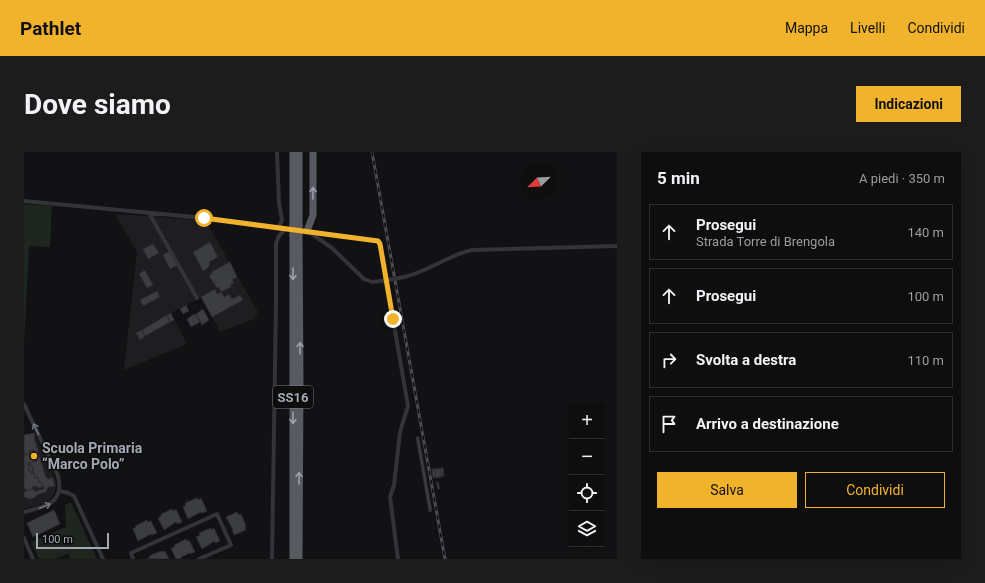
<!DOCTYPE html>
<html lang="it">
<meta charset="utf-8">
<style>
:root{--surface:#0e0e0f;--page:#1c1c1d;--text:#f1f3f6;--muted:#9b9c9e;--line:#2e2e2f;--accent:#f2b32c}
body{margin:0;font-family:Roboto,sans-serif;background:var(--page);color:var(--text)}
.controls{position:absolute;right:12px;bottom:12px;display:grid;overflow:hidden;border-radius:0px;box-shadow:0 4px 16px #0002}
.controls button{width:36px;height:36px;display:grid;place-items:center;padding:0;border:0;border-bottom:1px solid var(--line);background:var(--surface);color:var(--text);font:20px sans-serif}
.compass{position:absolute;left:497px;top:12px;width:36px;height:36px;border-radius:50%;background:var(--surface);box-shadow:0 4px 16px #0002;rotate:246deg}
.scale{position:absolute;left:12px;bottom:10px;width:73px;box-sizing:border-box;padding-left:4px;border:2px solid #a3a8b4;border-top:0;font-size:11px;line-height:14px;white-space:nowrap;color:#a3a8b4;-webkit-text-stroke:3px #0d0d0e;paint-order:stroke}
.stop{position:absolute;width:12px;height:12px;margin:-9px;border:3px solid #f2b32c;border-radius:50%;background:#fff}
.stop.end{background:#f2b32c;border-color:#fff;box-shadow:0 1px 4px #0008}
.list{margin:0;padding:0;list-style:none}
h2{display:flex;justify-content:space-between;align-items:center;height:52px;margin:0;padding:0 16px;font-size:17px}
h2 small{font-size:13px;font-weight:400;color:var(--muted)}
.list li{display:grid;grid-template-columns:26px 1fr auto;gap:12px;align-items:center;box-sizing:border-box;height:56px;margin:0 8px 8px;padding:0 8px;border:1px solid var(--line);border-radius:0px}
.list b{display:block;font-size:15px;white-space:nowrap}
.list p{margin:0;font-size:13px;white-space:nowrap;color:var(--muted)}
.list em{font-size:13px;font-style:normal;color:var(--muted)}
.actions{display:flex;gap:8px;padding:12px 16px}
.actions a{flex:1;padding:9px 0;border:1px solid var(--accent);border-radius:0px;text-align:center;font-size:14px;color:var(--accent)}
.actions .main{background:var(--accent);color:#111}
.icon{flex:none;width:22px;height:22px;fill:none;stroke:currentColor;stroke-width:2;stroke-linecap:round;stroke-linejoin:round}
.map{position:relative;flex:none;width:593px;height:407px;overflow:hidden;border-radius:0px}
header{display:flex;align-items:center;gap:24px;box-sizing:border-box;height:56px;padding:0 20px;background:var(--accent);color:#111}
header strong{font-size:19px}
nav{display:flex;gap:22px;margin-inline-start:auto;font-size:14px}
.intro{display:flex;align-items:center;justify-content:space-between;box-sizing:border-box;height:96px;padding:0 24px}
h1{margin:0;font-size:28px}
.button{padding:10px 18px;border-radius:0px;background:var(--accent);color:#111;font-size:14px;font-weight:700}
main{display:flex;gap:24px;padding:0 24px}
aside{flex:1;background:var(--surface);border-radius:0px;box-shadow:0 4px 16px #0002}
.map>svg:first-child{display:block}
</style>
<header>
<strong>Pathlet</strong>
<nav><a>Mappa</a><a>Livelli</a><a>Condividi</a></nav>
</header>
<div class="intro"><h1>Dove siamo</h1><a class="button">Indicazioni</a></div>
<main>
<div class="map">
<svg width="593" height="407" viewBox="0 0 593 407">
<rect width="100%" height="100%" fill="#121214"/>
<path fill="#1e1e20" d="M91,62L125,64L172,148L147,161L163,192L100,218L113,100Z
M129,64L182,69L234,160L230,167L196,180L177,145L175,146Z
M10,281L31,326L32,332L31,340L27,346L21,351L0,357V283Z"/>
<path fill="#1e261f" d="M0,52L28,54L26,95L5,94L0,193Z
M47,350L73,407H46L45,401L31,407H15L7,390L42,375L41,353Z"/>
<path fill="#3c3d41" stroke="#2c2c30" d="M186,90L194,105L185,110L186,113L184,114L185,115L179,119L169,100Z
M129,92L135,101L124,107L119,97Z
M146,99L153,113L146,117L139,103Z
M206,110L213,125L208,128L210,131L206,133L207,135L197,140L195,135L193,136L185,124L188,122L187,120Z
M121,118L129,133L123,136L115,122Z
M191,137L193,142L197,140L200,145L205,142L208,147L216,143L219,148L188,165L177,145Z
M133,139L136,145L119,154L116,148Z
M162,153L165,159L159,162L156,157Z
M179,157L185,168L178,173L172,162Z
M147,161L150,168L146,170L143,163Z
M170,162V163L172,162L176,170L167,175L163,167Z
M143,163L146,170L121,184L118,178Z
M118,178L121,184L116,188L112,181Z
M10,281L11,283L10,285L22,326L23,325L24,327L29,326L31,334L24,335L22,340L14,342L10,346L6,347L0,345V340H2L1,339L10,337V339H13L21,336L19,335L17,330H15L14,325L11,326L10,321H8L9,316L5,311L13,309L10,298L5,299L6,302L1,303L0,299V283Z
M392,285H395L408,359L405,360Z
M10,298L13,309L4,311L5,318L7,321H10L11,326L14,325L15,330H17L19,335L13,336V334L8,335V337L3,339L2,336L0,337V299L1,303L6,302L5,299Z
M4,311L9,316L8,321L5,318Z
M416,316L418,325L412,326L411,318Z
M419,316L420,324L409,326L408,317Z
M412,330H414L416,337H414Z
M173,346L174,348L177,346L183,359L178,361L177,360L164,367L159,355L162,353L161,351Z
M148,357L149,359L152,357L158,370L153,372L152,370L140,378L134,366L137,364V362Z
M30,358L36,372L9,385L3,371Z
M213,360L215,363L217,362L222,374L221,375L222,378L210,383L208,378H209L202,365Z
M123,368L124,370L127,369L133,381L128,383L127,382L114,389L109,377L112,375L111,374Z
M187,376L188,378L190,376L196,389L191,391V389L178,397L172,385L176,383L175,381Z
M162,387L163,389L165,388L171,400L166,402V401L157,405L158,406L152,407L147,396L151,395L150,393Z
M137,399L138,400L141,399L145,407H123L126,406L125,404Z"/>
<g fill="none" stroke-linecap="round" stroke-linejoin="round">
<path stroke="#333439" stroke-width="4" d="M0,49L180,66L354,89L356,92L384,254L376,280L370,333L366,345L374,407
M125,61L173,146
M252,75L255,74L258,68L255,51L253,0
M285,80L308,96L340,127L348,130L358,129
M380,125C404,120 424,103 448,98L593,94
M0,252L34,324C41,351 21,355 0,360
M36,339L44,341L50,344L79,407
M0,386L9,407
M109,407L107,401L193,362L207,393L175,407
M248,407L252,149V91L255,84L261,77"/>
<path stroke="#575a61" stroke-width="7" d="M269,73V0
M275,74V0
M283,79L289,63V0
M269,83V407
M275,83L276,230L275,407"/>
<defs>
<path id="rail" d="M348,0L421,407"/>
</defs>
<use href="#rail" stroke="#4a4c52" stroke-width="3"/>
<use href="#rail" stroke="#0d0d0e" stroke-width="1.5" stroke-dasharray="4.5" stroke-linecap="butt"/>
<path stroke="#333439" stroke-width="4" d="M358,129L380,125"/>
<path stroke="#575a61" stroke-width="7" d="M269,83V73
M275,83V74"/>
</g>
<defs><path id="oneway-shaft" d="M-6 0H5M1.5-3L5.5 0L1.5 3" fill="none" stroke-width="1.6" stroke-linecap="round" stroke-linejoin="round"/></defs>
<g stroke="#9ba0ac">
<use href="#oneway-shaft" transform="translate(289 41) rotate(-89)"/>
<use href="#oneway-shaft" transform="translate(269 122) rotate(90)"/>
<use href="#oneway-shaft" transform="translate(276 196) rotate(-90)"/>
<use href="#oneway-shaft" transform="translate(269 266) rotate(90)"/>
<use href="#oneway-shaft" transform="translate(275 326) rotate(-90)"/>
</g>
<g stroke="#71747d">
<use href="#oneway-shaft" transform="translate(12 277) rotate(-115)"/>
<use href="#oneway-shaft" transform="translate(21 354) rotate(-22)"/>
</g>
<g fill="none" stroke-linecap="round" stroke-linejoin="round">
<path stroke="#f2b32c" stroke-width="5" d="M180,66L354,89L356,92L369,167"/>
</g>
<circle fill="#f2b32c" stroke="#0d0d0e" stroke-width="1.5" cx="10" cy="304" r="4"/>
<g text-anchor="middle" dominant-baseline="central" stroke-width="3" stroke-linejoin="round" paint-order="stroke">
<rect fill="#0d0d0e" stroke="#767a82" stroke-width="1" x="249" y="234" width="40" height="22" rx="3"/>
<g font-size="13" font-weight="bold" fill="#a3a8b4">
<text x="269" y="245">SS16</text>
</g>
<g font-size="14" font-weight="bold" fill="#a3a8b4" stroke="#0d0d0e" text-anchor="start">
<text x="18" y="296">Scuola Primaria<tspan x="18" dy="16">“Marco Polo”</tspan></text>
</g>
</g>
</svg>
<div class="controls">
<button>+</button>
<button>−</button>
<button><svg class="icon" aria-label="locate" viewBox="0 0 24 24"><circle cx="12" cy="12" r="6"/><path d="M12 2v4M12 18v4M2 12h4M18 12h4"/></svg></button>
<button><svg class="icon" aria-label="layers" viewBox="0 0 24 24"><path d="M12 4l9 5-9 5-9-5zM3 14l9 5 9-5"/></svg></button>
</div>
<svg class="compass" viewBox="-18 -18 36 36"><path d="M0-13l5 13h-10z" fill="#e53935"/><path d="M0 13l5-13h-10z" fill="#9b9c9e"/></svg>
<div class="scale">100 m</div>
<div class="stop" style="left:180px;top:66px"></div>
<div class="stop end" style="left:369px;top:167px"></div>
</div>
<aside>
<h2>5 min<small>A piedi · 350 m</small></h2>
<ul class="list">
<li><svg class="icon" aria-label="ahead" viewBox="0 0 24 24"><path d="M12 20V5M6 11l6-6 6 6"/></svg><div><b>Prosegui</b><p>Strada Torre di Brengola</p></div><em>140 m</em></li>
<li><svg class="icon" aria-label="ahead" viewBox="0 0 24 24"><path d="M12 20V5M6 11l6-6 6 6"/></svg><div><b>Prosegui</b></div><em>100 m</em></li>
<li><svg class="icon" aria-label="right" viewBox="0 0 24 24"><path d="M7 20v-9h11M14 6l5 5-5 5"/></svg><div><b>Svolta a destra</b></div><em>110 m</em></li>
<li><svg class="icon" aria-label="arrive" viewBox="0 0 24 24"><path d="M6 21V4h12l-3 4 3 4H6"/></svg><div><b>Arrivo a destinazione</b></div></li>
</ul>
<div class="actions"><a class="main">Salva</a><a>Condividi</a></div>
</aside>
</main>
